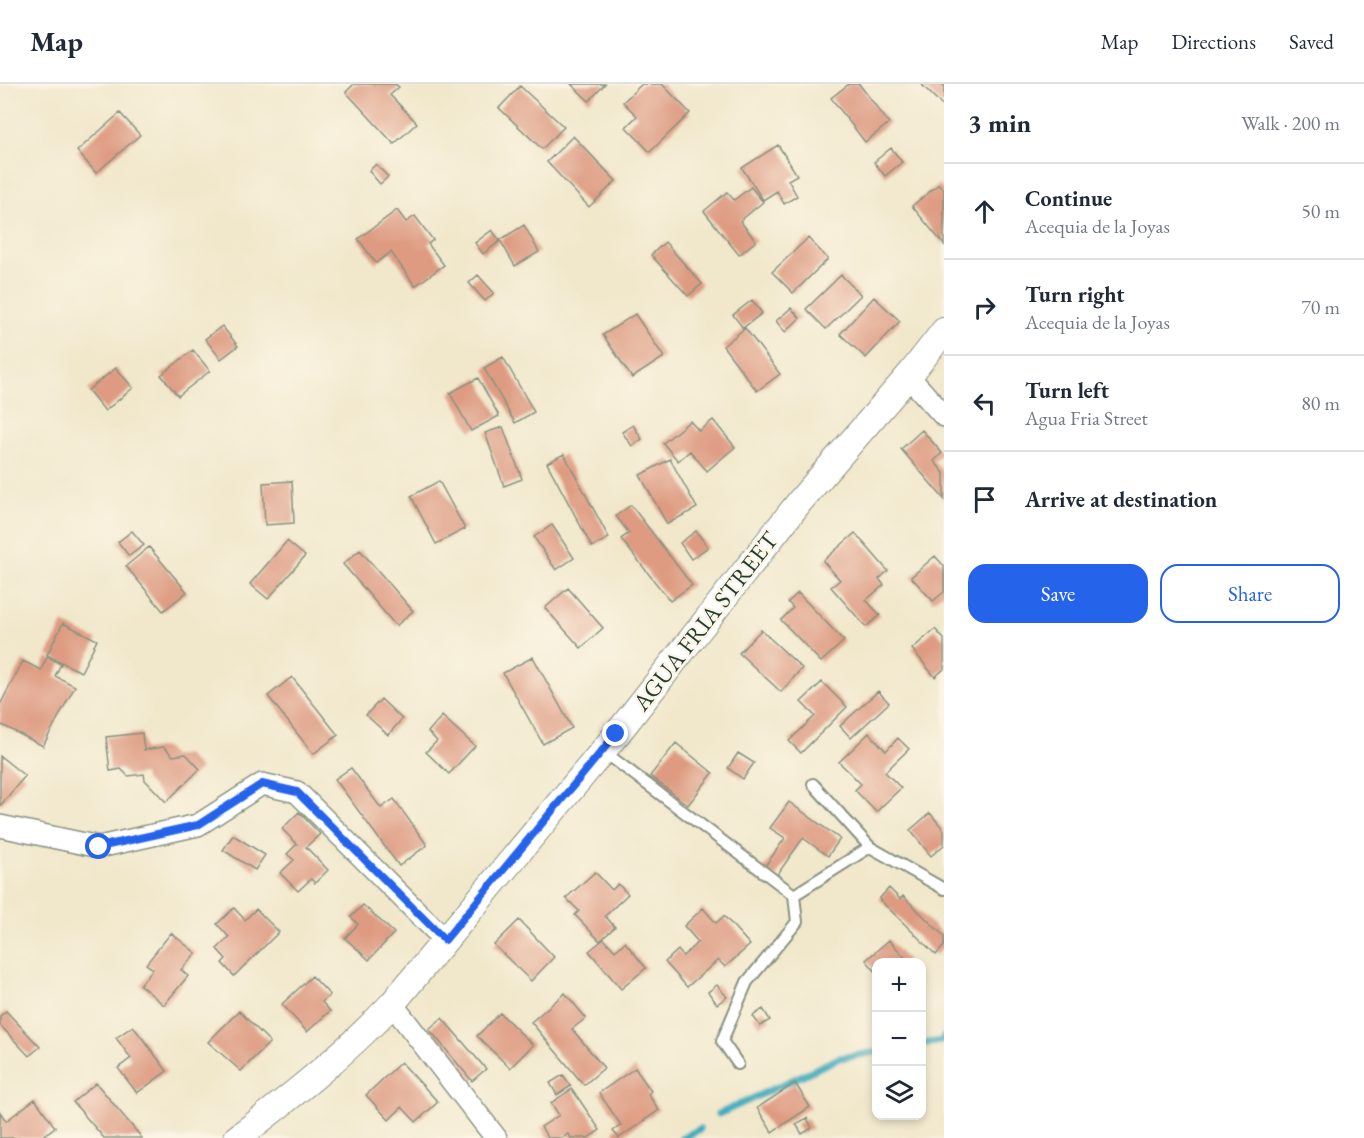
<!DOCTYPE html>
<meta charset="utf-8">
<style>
:root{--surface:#fff;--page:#f2f2f3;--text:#1f2937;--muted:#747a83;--line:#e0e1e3;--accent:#2563eb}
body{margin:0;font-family:"EB Garamond",serif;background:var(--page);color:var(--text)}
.controls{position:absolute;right:18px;bottom:18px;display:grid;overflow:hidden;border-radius:12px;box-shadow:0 3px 9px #0003}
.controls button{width:54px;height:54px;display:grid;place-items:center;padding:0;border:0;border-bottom:2px solid var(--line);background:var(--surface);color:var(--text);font:30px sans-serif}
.stop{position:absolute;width:18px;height:18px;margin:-14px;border:4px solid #2563eb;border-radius:50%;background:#fff}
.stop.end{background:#2563eb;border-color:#fff;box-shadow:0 2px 6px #0008}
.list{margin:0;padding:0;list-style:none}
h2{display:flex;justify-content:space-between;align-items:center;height:78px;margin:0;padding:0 24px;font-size:26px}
h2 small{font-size:20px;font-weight:400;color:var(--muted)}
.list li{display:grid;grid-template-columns:39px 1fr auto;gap:18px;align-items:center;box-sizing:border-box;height:96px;padding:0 24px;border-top:2px solid var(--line)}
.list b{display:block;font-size:22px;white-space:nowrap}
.list p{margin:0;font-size:20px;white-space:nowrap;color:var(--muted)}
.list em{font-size:20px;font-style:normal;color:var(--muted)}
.actions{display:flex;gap:12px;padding:18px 24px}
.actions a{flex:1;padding:14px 0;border:2px solid var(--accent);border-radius:18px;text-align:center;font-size:21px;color:var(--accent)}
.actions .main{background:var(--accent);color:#fff}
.icon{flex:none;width:33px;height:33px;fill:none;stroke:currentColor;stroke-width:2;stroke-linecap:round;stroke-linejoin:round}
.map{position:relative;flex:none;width:944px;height:1054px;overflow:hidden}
header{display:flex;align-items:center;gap:36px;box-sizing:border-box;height:84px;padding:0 30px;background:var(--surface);border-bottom:2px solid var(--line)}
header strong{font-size:28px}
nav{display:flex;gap:33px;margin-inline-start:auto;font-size:21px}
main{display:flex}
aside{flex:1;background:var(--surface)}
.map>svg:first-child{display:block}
</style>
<header>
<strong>Map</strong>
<nav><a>Map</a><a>Directions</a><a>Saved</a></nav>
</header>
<main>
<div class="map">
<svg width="944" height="1054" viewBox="0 0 944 1054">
<rect width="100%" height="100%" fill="#fcf5e5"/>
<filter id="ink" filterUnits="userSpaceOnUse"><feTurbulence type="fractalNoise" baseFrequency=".0167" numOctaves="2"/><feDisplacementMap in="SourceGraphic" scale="12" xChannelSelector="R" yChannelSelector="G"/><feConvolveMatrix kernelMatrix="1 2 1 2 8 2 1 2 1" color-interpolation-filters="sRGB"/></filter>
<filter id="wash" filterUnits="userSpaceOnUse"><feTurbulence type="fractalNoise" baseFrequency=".008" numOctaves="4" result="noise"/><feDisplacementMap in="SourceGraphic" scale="24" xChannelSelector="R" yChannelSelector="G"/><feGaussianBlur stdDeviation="1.35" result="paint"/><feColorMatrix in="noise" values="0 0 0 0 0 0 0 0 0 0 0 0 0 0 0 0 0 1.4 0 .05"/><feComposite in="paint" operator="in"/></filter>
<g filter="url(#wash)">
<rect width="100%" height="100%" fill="#f1e8cc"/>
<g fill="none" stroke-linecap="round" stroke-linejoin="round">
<path stroke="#3facbe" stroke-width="7" d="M922,960L941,957L944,953
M719,1030L839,974L876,968
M682,1054L700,1045"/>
</g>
<g id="blocks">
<path fill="#de9b82" d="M354,0H395L399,3L390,11L417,39L394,60L346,8Z
M571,0H605L589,17Z
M642,0H662L690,29L650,68L626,43L637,32L623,18Z
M849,0H859L889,39L865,58L831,14Z
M921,0H944V19L942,21Z
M520,2L564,43L542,65L499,24Z
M120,29L140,51L96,89L77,67Z
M573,52L616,97L589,123L547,78Z
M778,61L797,91L788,96L797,112L784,120L777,107L763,116L742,84Z
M891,64L902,78L885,92L874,78Z
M376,80L388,93L380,100L369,87Z
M939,100L944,106V161L912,122Z
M751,103L763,118L740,137L756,157L739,171L704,127L727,108L734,116Z
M397,126L406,138L415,132L433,156L428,160L444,181L415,202L391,168L376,179L358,155Z
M524,141L539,168L515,182L500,156Z
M492,146L500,157L483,170L475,159Z
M808,154L828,175L793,209L772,188Z
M665,158L702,200L688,212L651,171Z
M478,191L494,209L485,217L469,199Z
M841,191L861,211L826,245L806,225Z
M874,213L900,237L866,274L840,250Z
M752,216L762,229L743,244L733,231Z
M791,224L800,234L785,248L776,237Z
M635,230L664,273L632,294L603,251Z
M222,242L238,262L221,275L205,255Z
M745,244L780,290L757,307L723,262Z
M193,266L210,287L178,312L161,291Z
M503,273L534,328L515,339L484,284Z
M116,284L133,304L105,327L88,306Z
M478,294L499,332L471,347L450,309Z
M713,336L735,363L707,387L690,367L678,377L663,359L690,337L699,347Z
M633,341L642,355L632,362L622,348Z
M503,343L522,395L504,402L485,349Z
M922,346L942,369L934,377L944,389V415L901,365Z
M564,370L609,454L592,463L547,379Z
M670,375L697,424L667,440L640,391Z
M292,397L294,439L265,441L263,399Z
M439,397L465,445L436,460L411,412Z
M631,421L692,501L670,517L621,455L629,449L616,432Z
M552,441L574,474L556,486L534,453Z
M132,447L144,461L129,472L118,458Z
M696,447L708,463L691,475L680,459Z
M855,449L888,487L879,495L884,501L866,516L880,531L866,543L831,503L840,496L823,477Z
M287,457L305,472L268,515L250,500Z
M149,463L187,508L163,527L126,482Z
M360,466L413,527L396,542L343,480Z
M935,472L944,482V508L933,517L911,493Z
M568,504L603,544L581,564L545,524Z
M798,509L844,557L821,578L781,536L793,524L788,518Z
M63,539L97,556L81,588L47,571Z
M935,545L944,555V585L935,593L912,565Z
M761,546L802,584L781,608L739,569Z
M47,573L61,580L55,592L75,602L43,662L0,640V621L23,577L41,586Z
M533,573L572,644L543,660L503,589Z
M292,593L338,651L313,670L268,612Z
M822,598L847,623L801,669L789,657L815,632L801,618Z
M878,607L889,619L851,654L840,642Z
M381,615L402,635L388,651L366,631Z
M442,632L475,662L449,690L426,668L437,657L428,648Z
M142,649L144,666L164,663L173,672L186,670L200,685L166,718L145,696L144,690L128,692L121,685L110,687L106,653Z
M869,649L886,667L898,654L909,665L885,688L901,704L876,728L855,706L861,700L839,678Z
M676,659L713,689L688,721L650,692Z
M738,669L754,679L743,695L728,684Z
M0,672L25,692L0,722Z
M351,684L381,724L394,715L427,761L399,782L335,695Z
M789,718L840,755L828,772L803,754L775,794L763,785L785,754L770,744Z
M299,728L320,750L306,763L328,786L315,799L311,795L298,807L280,789L294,776L287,770L297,760L282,745Z
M930,729L944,746V761L931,772L910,746Z
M233,751L265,771L255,786L223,766Z
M595,788L612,806L618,800L628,810L605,832L615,843L600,857L575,831L579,827L566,814Z
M889,804L900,815L903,812L944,852V862L936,871L879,815Z
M363,821L394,849L369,876L345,854L358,840L351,833Z
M234,824L245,836L256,825L279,848L234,892L222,879L226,875L217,865L229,853L217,840Z
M703,824L716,839L724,832L750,861L725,883L718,876L687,903L665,878L678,866L683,872L698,858L684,842Z
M519,836L554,873L531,897L494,861Z
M171,849L196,869L181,886L188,892L164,921L140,901L153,885L146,880Z
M604,855L615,867L625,858L646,884L621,905L589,867Z
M889,856L909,878H876V888L866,876Z
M312,892L330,911L322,918L330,927L307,948L282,920Z
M717,901L727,913L717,920L708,908Z
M565,909L586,934L572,945L604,984L584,1001L531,938Z
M763,925L770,936L760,942L753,932Z
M6,927L40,963L29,972L0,941V932Z
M239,927L270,958L241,987L208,958Z
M500,929L533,961L510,984L477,952Z
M442,934L486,985L472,997L429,945Z
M133,942L167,987L137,1009L118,984L131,974L116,954Z
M401,978L438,1018L416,1038L402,1023L389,1036L366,1011Z
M635,984L651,1007L648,1010L659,1026L619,1054L613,1047L621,1041L599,1009Z
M563,991L571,1002L557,1011L550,999Z
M96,999L142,1054H104L73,1018Z
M795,999L810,1023L772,1048L757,1024Z
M572,1005L600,1046L588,1054H571L568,1050L562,1054H548L541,1043L559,1031L551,1019Z
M35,1015L55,1043L40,1054H0V1028L6,1037Z
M807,1034L812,1044L802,1050L796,1040Z"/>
</g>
</g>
<g filter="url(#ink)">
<use href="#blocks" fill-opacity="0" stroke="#889280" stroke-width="1.5"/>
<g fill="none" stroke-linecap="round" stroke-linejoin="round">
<defs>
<path id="service" d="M603,667L794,811L797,838L747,898L722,957L738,980
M813,700L870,763
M794,811L870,763L944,805"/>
<path id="minor" d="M908,292L944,332
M0,742L99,763L198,741L262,700L297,708L445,856
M392,920L496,1054"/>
<path id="tertiary" d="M237,1054C292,1012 345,970 392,920L617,650L801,416L912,288L944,247"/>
</defs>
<use href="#service" stroke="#889280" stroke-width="14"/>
<use href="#minor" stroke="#889280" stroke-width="24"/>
<use href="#tertiary" stroke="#889280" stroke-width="28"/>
<use href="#service" stroke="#fff" stroke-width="10"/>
<use href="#minor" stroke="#fff" stroke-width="21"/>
<use href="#tertiary" stroke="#fff" stroke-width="26"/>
</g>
</g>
<g fill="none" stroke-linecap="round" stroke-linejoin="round" filter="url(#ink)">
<path stroke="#2563eb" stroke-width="8" d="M99,763L198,741L262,700L297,708L445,856L616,650"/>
</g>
<g text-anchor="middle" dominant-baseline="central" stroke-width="4.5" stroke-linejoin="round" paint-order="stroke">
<g font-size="24" fill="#1f3d34" stroke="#fcf5e5">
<text transform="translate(705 537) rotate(-52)">AGUA FRIA STREET</text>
</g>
</g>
</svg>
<div class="controls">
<button>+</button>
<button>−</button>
<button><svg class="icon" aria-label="layers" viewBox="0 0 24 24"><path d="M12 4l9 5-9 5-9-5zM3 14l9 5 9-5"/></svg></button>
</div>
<div class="stop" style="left:99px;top:763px"></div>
<div class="stop end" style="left:616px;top:650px"></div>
</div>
<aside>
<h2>3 min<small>Walk · 200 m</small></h2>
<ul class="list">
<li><svg class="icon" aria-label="ahead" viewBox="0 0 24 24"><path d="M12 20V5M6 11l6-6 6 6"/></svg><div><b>Continue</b><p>Acequia de la Joyas</p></div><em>50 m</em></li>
<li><svg class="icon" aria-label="right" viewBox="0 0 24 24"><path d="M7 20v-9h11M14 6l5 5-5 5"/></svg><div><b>Turn right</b><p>Acequia de la Joyas</p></div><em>70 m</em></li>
<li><svg class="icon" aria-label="left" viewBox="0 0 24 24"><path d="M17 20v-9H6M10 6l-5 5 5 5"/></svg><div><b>Turn left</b><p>Agua Fria Street</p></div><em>80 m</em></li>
<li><svg class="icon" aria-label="arrive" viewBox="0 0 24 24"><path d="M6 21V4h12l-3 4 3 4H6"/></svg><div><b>Arrive at destination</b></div></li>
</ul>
<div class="actions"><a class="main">Save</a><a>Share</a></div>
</aside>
</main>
